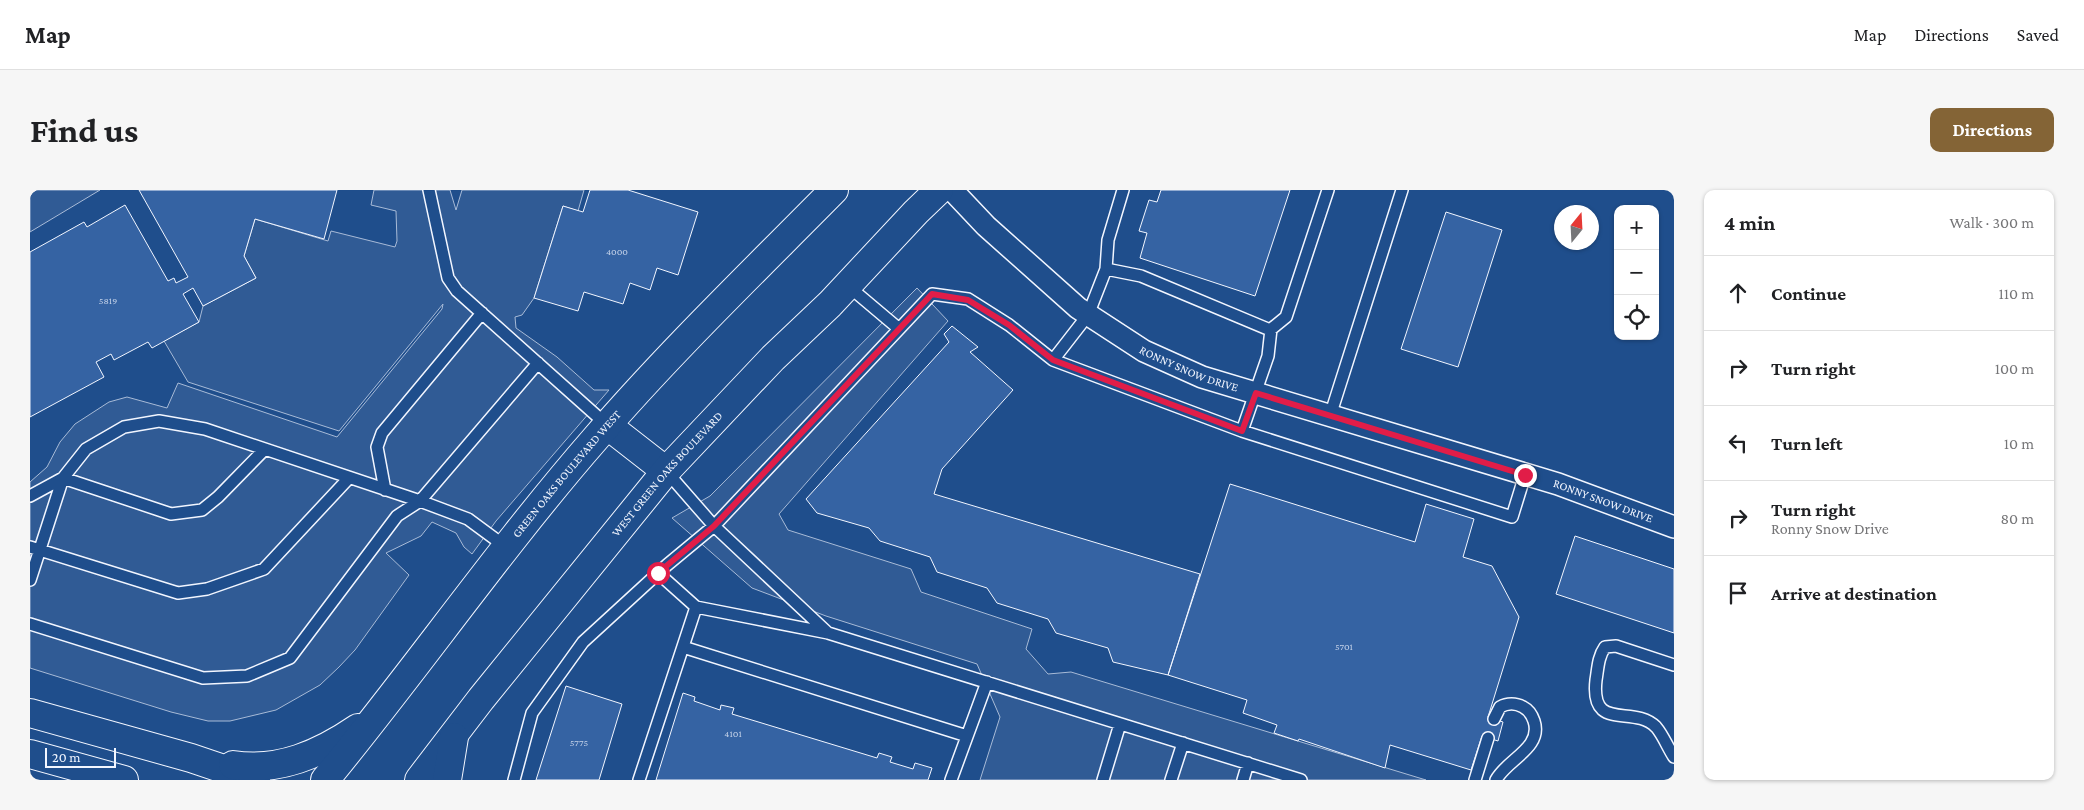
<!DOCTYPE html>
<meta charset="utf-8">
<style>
:root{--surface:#fff;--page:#f6f6f6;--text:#202124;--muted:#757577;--line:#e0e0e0;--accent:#846436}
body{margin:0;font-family:"Crimson Pro",serif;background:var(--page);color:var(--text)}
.controls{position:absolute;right:15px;top:15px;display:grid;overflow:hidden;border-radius:10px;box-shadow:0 1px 4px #0004}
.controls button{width:45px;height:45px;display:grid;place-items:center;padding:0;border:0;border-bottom:1px solid var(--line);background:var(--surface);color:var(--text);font:25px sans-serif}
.compass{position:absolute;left:1524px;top:15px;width:45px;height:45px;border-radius:50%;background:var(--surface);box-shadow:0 1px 4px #0004;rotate:18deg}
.scale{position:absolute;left:15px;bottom:12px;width:71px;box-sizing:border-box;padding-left:5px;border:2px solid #f2f6ff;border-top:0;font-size:14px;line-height:18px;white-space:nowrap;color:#f2f6ff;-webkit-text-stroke:4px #1f4e8c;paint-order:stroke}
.stop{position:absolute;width:15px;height:15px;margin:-11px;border:4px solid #e11d48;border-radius:50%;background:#fff}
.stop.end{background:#e11d48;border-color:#fff;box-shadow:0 1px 5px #0008}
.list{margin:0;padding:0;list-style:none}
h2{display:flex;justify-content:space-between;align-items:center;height:65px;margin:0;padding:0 20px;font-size:21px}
h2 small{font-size:16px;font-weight:400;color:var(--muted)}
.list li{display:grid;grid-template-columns:32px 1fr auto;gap:15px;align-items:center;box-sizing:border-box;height:75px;padding:0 20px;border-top:1px solid var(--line)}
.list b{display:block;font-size:19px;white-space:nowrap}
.list p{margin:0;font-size:16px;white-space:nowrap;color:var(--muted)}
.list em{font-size:16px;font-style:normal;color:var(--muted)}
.icon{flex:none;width:28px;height:28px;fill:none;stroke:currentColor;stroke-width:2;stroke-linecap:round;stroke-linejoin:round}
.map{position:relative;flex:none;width:1644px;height:590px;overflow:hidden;border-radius:10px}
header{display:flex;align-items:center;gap:30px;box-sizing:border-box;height:70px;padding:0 25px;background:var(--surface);border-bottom:1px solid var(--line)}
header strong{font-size:24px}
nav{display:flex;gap:28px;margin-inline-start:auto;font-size:18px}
.intro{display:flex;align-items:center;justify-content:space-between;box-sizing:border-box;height:120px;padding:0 30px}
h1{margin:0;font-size:35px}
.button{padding:12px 22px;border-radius:10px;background:var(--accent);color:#fff;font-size:18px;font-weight:700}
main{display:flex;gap:30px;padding:0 30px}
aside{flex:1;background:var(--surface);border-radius:10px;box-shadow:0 1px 4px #0004}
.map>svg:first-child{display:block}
</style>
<header>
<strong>Map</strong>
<nav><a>Map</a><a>Directions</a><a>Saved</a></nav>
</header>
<div class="intro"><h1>Find us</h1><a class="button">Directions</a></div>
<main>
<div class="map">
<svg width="1644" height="590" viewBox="0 0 1644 590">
<rect width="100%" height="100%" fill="#1f4e8c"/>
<path fill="#305b95" stroke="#a8bbd7" d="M0,0H70L0,42Z
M344,0H420L426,20L432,0H554L548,21L533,16L504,108L492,125L485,127L486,138L527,167L564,200H579L466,331L442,364L434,357L426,343L402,332L391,346L356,363L379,385L325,460L309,477L290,495L246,520L200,531H178L141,522L0,478V292L17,277L30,252L45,234L79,212L97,207L137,218L148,193L307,247L412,119L413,114L309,241L158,192L134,151L169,132L173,116L226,88L214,66L225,29L298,51L301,41L365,57L367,51L366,21L341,15Z
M887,98L918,131L749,324L758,340L881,379L891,402L1002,439L996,459L1018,484L1041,482L1396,590H950L970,527L947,474L796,426L722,398L642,328L680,306Z"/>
<path fill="#3563a3" stroke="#f2f6ff" d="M109,0H307L294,49L225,29L214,66L226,88L173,116L163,98L153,104L169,132L122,158L118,152L84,170L81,164L66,172L74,187L0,227V62L54,32L57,37L95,15L138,91L144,88L146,93L158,87Z
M560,0H598L668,22L648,85L627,78L620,100L600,93L593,114L554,102L548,121L504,108L533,16L553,22Z
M1131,0H1260L1225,106L1110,68L1117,43L1109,41L1119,10L1127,12Z
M1416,22L1472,40L1428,177L1371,159Z
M922,136L948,157L940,162L983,200L912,279L904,304L1170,384L1138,485L1083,472L1078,458L1026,443L1018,429L967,413L957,398L907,382L900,367L850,351L839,338L787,323L776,309L919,152L914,144Z
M1200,294L1385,352L1396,314L1444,329L1433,367L1462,376L1489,427L1458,527L1473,532L1468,551L1452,546L1441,580L1360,555L1355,578L1269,549L1268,551L1244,543L1247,535L1213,523L1217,510L1138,485Z
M1545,346L1644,379V443L1526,404Z
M536,496L592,514L569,590H506Z
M653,503L665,507L664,511L690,520L691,515L704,518L702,524L847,568L849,563L862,567L860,572L883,579L885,573L902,578L898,590H626Z"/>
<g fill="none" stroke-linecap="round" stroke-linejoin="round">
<defs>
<path id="lane" d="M399,0L418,88L427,101L577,235
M1076,79L1111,86L1240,140L1256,127L1298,0
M817,95L868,138
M1023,170L1058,125L1076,79L1078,50L1093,0
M1300,226L1372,0
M1212,241L1238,166L1241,139
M355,300L347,257L352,243L452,123
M0,306L33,288L56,259L94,237L129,231L175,239L390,311L438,329L476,357
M0,357L148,403L177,399L234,379L319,288
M0,390L33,288L141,324L172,320L188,307L234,260
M666,417L798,443
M0,434L173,488L217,486L260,468L367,326L390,311L508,173
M653,457L937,546
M1644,475L1586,456L1575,457C1568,467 1568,478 1566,490C1560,543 1603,514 1626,537C1633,545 1638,558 1644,567
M1464,529L1470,517C1477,513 1486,513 1493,517C1499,520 1502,525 1504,531C1513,558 1476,570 1466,590
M484,590L502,523L553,452L637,375L684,336L636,281
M609,590L666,417L628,383
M921,590L957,492
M1073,590L1090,534
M1141,590L1153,553
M1213,590L1218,573
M1271,590L798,443L684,336L902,104L938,109L979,135L1023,170L1212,241L1482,327L1495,285
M1445,590L1458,548"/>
<g id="street">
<path id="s1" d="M922,0L956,36L1048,118L1114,161L1172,187L1528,294L1644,337"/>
</g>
<g id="secondary">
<path d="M577,235L636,281"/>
<path d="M0,523L161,568L226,590"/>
<path d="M0,564L94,590"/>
<path d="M203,575C249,582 290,564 328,538"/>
<path id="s2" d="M295,590C387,478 470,358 565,249C640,162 723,82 804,0"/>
<path id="s3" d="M389,590L451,509L636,281L743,168L800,114L886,22L909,0"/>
<path d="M417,590L424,547"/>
</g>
</defs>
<use href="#lane" stroke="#f2f6ff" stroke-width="14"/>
<use href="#street" stroke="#f2f6ff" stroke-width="24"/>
<use href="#secondary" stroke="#f2f6ff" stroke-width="30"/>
<use href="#lane" stroke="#1f4e8c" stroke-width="11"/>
<use href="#street" stroke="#1f4e8c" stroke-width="21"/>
<use href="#secondary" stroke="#1f4e8c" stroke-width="28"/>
</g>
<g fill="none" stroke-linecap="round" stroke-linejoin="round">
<path stroke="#e11d48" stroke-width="6" d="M628,383L684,336L902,104L938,110L979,135L1023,170L1212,241L1226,203L1495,285"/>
</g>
<g text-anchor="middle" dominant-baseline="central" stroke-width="4" stroke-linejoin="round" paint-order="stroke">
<g font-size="10" fill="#c3d1e8">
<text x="587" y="61">4000</text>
<text x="78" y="110">5819</text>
<text x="1314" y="456">5701</text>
<text x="703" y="543">4101</text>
<text x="549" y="552">5775</text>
</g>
<g font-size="12" fill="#f2f6ff" stroke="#1f4e8c">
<text stroke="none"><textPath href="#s1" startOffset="300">RONNY SNOW DRIVE</textPath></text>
<text stroke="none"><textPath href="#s2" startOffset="390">GREEN OAKS BOULEVARD WEST</textPath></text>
<text stroke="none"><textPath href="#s3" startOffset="394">WEST GREEN OAKS BOULEVARD</textPath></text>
<text stroke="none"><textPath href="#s1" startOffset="735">RONNY SNOW DRIVE</textPath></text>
</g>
</g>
</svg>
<div class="controls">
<button>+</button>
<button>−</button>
<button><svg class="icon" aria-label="locate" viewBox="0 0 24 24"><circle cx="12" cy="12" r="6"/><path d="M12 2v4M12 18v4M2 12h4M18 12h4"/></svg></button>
</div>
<svg class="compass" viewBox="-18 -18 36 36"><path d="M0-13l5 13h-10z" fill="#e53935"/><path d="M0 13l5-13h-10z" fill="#757577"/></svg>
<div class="scale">20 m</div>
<div class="stop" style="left:628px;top:383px"></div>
<div class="stop end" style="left:1495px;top:285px"></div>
</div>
<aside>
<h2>4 min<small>Walk · 300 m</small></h2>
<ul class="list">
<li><svg class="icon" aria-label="ahead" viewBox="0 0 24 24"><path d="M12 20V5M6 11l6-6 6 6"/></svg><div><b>Continue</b></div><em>110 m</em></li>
<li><svg class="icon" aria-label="right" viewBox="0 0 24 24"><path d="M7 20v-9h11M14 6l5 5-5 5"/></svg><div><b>Turn right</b></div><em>100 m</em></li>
<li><svg class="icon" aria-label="left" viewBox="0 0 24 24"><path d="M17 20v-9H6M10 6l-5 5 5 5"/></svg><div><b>Turn left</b></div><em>10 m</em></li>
<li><svg class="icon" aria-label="right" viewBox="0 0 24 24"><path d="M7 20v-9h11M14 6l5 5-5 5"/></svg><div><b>Turn right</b><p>Ronny Snow Drive</p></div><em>80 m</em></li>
<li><svg class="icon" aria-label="arrive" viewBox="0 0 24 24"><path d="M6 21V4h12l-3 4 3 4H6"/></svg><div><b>Arrive at destination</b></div></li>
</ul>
</aside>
</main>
